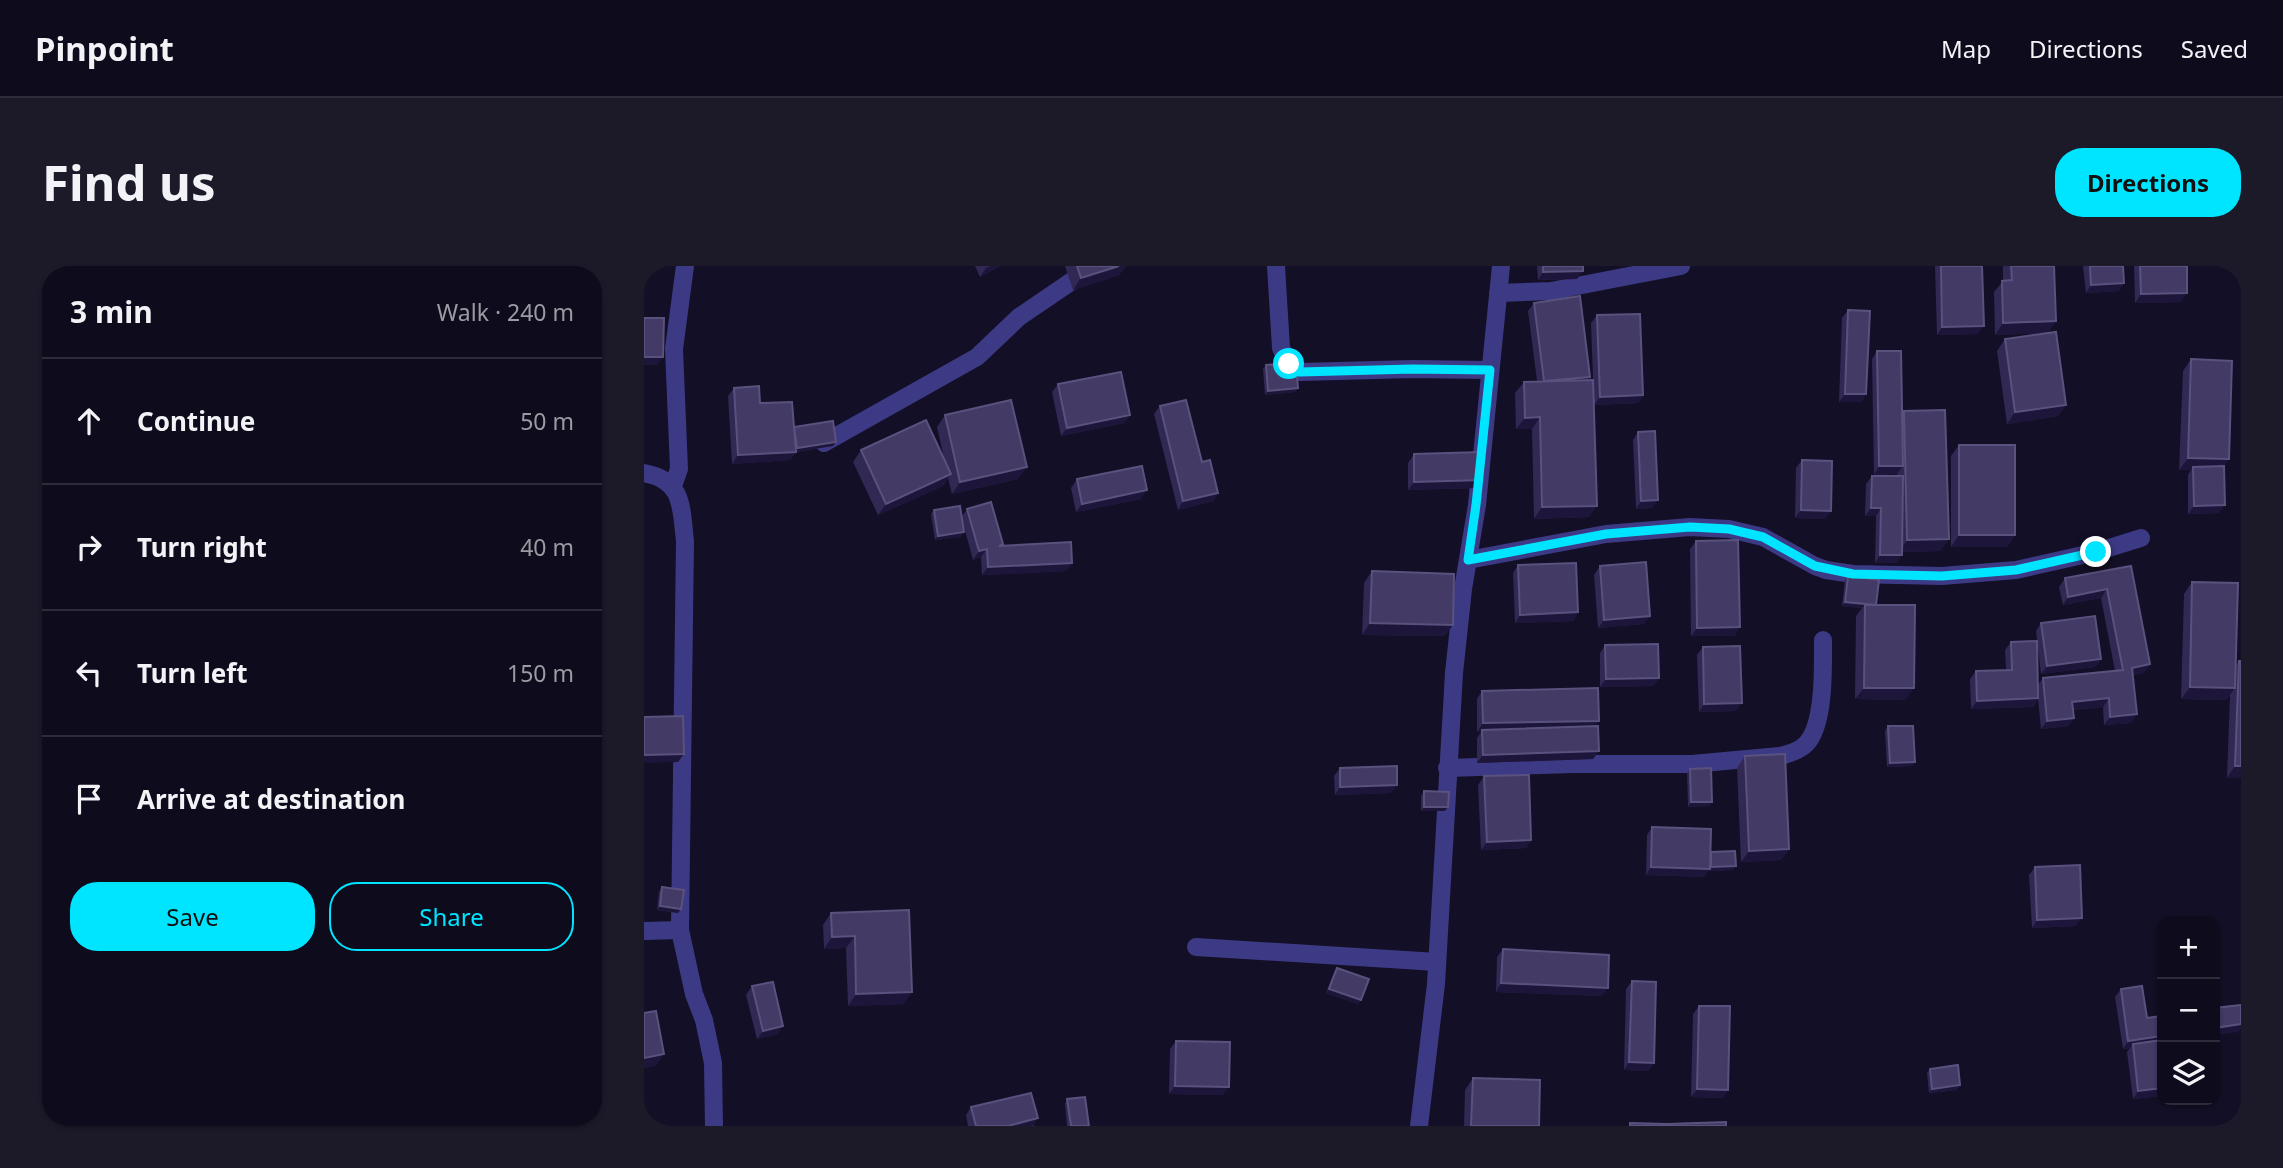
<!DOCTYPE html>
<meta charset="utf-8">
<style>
:root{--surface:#0e0b1c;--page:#1c1929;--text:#f1f3f6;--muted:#9b9ba3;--line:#2e2b3b;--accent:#00e5ff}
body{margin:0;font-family:"Noto Sans",sans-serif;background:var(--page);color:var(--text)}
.controls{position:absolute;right:21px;bottom:21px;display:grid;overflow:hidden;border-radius:14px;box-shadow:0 2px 5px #0004}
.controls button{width:63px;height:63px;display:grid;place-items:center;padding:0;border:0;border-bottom:2px solid var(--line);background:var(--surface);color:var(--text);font:35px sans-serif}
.stop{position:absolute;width:21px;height:21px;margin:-16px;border:5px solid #00e5ff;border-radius:50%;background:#fff}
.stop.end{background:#00e5ff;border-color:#fff;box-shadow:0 2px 7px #0008}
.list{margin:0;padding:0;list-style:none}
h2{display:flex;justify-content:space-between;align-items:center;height:91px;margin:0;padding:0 28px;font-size:30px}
h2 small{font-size:23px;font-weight:400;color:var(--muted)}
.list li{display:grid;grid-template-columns:46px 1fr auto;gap:21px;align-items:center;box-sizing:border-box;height:126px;padding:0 28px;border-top:2px solid var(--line)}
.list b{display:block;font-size:26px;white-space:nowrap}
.list em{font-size:23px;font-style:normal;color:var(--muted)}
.actions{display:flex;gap:14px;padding:21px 28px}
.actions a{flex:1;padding:16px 0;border:2px solid var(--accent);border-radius:28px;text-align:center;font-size:24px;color:var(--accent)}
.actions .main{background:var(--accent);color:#111}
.icon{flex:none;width:38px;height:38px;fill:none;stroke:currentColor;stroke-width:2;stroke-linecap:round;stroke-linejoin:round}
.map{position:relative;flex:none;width:1597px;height:860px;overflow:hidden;border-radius:28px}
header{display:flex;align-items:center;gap:42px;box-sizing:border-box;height:98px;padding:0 35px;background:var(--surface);border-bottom:2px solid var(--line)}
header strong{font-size:33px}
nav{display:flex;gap:38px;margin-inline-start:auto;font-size:24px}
.intro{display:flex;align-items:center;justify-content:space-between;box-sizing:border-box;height:168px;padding:0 42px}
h1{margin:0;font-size:49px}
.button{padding:18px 32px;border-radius:28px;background:var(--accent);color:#111;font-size:24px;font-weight:700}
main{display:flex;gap:42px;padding:0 42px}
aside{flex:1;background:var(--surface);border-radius:28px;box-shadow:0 2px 5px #0004}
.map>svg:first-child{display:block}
</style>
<header>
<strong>Pinpoint</strong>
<nav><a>Map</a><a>Directions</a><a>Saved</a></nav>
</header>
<div class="intro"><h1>Find us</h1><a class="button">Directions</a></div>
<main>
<aside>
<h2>3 min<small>Walk · 240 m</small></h2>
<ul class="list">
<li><svg class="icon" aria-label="ahead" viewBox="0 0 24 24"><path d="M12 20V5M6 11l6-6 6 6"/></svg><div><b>Continue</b></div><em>50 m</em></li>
<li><svg class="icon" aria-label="right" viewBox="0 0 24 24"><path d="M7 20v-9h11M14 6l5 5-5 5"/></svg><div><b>Turn right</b></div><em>40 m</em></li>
<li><svg class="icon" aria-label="left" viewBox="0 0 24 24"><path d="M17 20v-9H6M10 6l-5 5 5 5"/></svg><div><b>Turn left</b></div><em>150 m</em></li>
<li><svg class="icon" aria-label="arrive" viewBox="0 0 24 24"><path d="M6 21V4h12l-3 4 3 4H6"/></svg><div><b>Arrive at destination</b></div></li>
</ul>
<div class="actions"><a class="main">Save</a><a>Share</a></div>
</aside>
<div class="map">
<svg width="1597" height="860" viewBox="0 0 1597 860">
<rect width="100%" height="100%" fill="#130f26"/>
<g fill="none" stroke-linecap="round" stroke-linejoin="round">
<path stroke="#3d3a85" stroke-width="18" d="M632,0L637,82L645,98L656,106L769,103L846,104
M854,27L907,25L1037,0
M180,177L333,91L375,51L428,15L459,0
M0,207C40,214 37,242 41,275L36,664L50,728L60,754L69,797L70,860
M29,220L35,203L30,83L41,0
M824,294L962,268L1046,261L1085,263L1119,271L1171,300L1182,304L1209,308L1298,310L1372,304L1452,286L1497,272
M803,502L930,498H1048L1136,490C1145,488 1155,485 1162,478C1181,459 1179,400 1179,374
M0,665L36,664
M552,681L793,696
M775,860L792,718L810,407L819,323L833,239L857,0"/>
</g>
<path fill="#312854" d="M331,0H356L336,11Z
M421,0H482L475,9L429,24Z
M893,0H939L933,13L894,14Z
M1291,0H1338L1334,68L1293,69Z
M1359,0H1410L1404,67L1351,69L1350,26L1359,15Z
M1439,0H1479L1475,25L1442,27Z
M1490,0H1543L1537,36L1491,37Z
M890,37L944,114L945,251L890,253L888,163H872L871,127L880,116L893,115L884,45Z
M1204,44L1222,128L1217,136H1195L1198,52Z
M953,49L999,129L994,137L950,139L947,57Z
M1361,73L1422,139L1414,150L1363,158L1353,85Z
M1233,85L1258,148L1260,145L1305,273L1296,285L1258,286L1253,297H1231L1232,250H1221L1222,218L1228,210H1253V208L1230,209L1228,93Z
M1547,93L1580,200L1575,247L1544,248V209L1547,204H1535L1539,105Z
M622,99L654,122L651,126L621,129L619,103Z
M414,118L486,149L480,157L417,170L408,126Z
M90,122L116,137L150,161L189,180L152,186L146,194L88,198L84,130Z
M516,140L558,196L574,227L569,235L534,244L510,148Z
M301,149L374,213L308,228L304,212L299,220L234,249L209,196L217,184L300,192L293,161Z
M994,166L1008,242L992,243L989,174Z
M1315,179L1371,269L1363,281H1307V190Z
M770,188L833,222L764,224V197Z
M1158,194L1187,245L1181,253L1151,252L1152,202Z
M433,213L497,233L432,246L427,222Z
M323,243L359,278L358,280L428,297L422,305L338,309L337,291L329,294L319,257L317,271L291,274L287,248L290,244L318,250Z
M1052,275L1091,370H1047L1046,283Z
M874,299L934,346L929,355L871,357L869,307Z
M956,300L1000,358L954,362L950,309Z
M1487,300L1506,398L1500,407L1489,409L1493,448L1487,457L1460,459L1459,441L1429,444L1430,452L1424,460L1397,463L1394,433L1389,441L1327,443L1326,413L1332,405L1362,404L1361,384L1367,376L1394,419L1399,412L1471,405L1457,332L1419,339L1415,321L1421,312Z
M728,305L801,370L718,369L720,317Z
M1204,310L1232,339L1262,434L1211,433L1212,350L1218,342L1198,340L1201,314Z
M1548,316L1591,400L1595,395H1597V512H1583L1586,429L1582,434L1537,433L1540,328Z
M1397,357L1457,393L1451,401L1397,408L1392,365Z
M961,379L1015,412L1009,420L956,421V387Z
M1059,381L1092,445L1055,446L1053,389Z
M838,425L951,460L955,485L949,493L833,497V472L837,466H833V433Z
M1244,460L1271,496L1268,500L1243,501L1241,465Z
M1101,490L1145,583L1137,594L1097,596L1093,502Z
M696,502L747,527L691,529L690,510Z
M1046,503L1068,536L1065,540L1044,541L1043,507Z
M840,510L887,574L882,582L837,584L834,519Z
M780,525L801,545H777V530Z
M1008,561L1066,587L1089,604L1064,605L1060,611L1002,609L1003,569Z
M1391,601L1432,660L1388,662L1385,609Z
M18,621L34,647L13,644L15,626Z
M265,644L260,738L204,740L202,682L180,683L179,659L187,647Z
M859,683L958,730L852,726L853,691Z
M693,702L717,734L714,738L682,727L690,706Z
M988,715L1010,797L1004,805L980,804L982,723Z
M108,720L134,768L113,773L102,729Z
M1477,723L1503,752L1518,750V830L1489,833L1483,786L1486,782L1479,783L1471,731Z
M1055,740L1079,832L1047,831L1049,748Z
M532,775L579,829L525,828L526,783Z
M1286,803L1316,819L1313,824L1285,827L1283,807Z
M829,812L895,860H820L821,824Z
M423,833L445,860H423L421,838Z
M327,841L394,852L389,859L391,860H324L322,849Z"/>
<path fill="#1d163a" d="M347,0H356L336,11L342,2Z
M475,0H482L475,9L429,24L437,12Z
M939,5L933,13L894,14L899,6Z
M1480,17L1475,25L1442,27L1447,19Z
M1543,27L1537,36L1491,37L1497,28Z
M1412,55L1404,67L1351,69L1359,57Z
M1340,60L1334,68L1293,69L1298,61Z
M0,91H19L13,99H0Z
M946,111L941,119L900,116Z
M654,122L651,126L621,129L624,125Z
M1201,128H1222L1217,136H1195Z
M999,129L994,137L950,139L956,131Z
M1422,139L1414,150L1363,158L1371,146Z
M486,149L480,157L417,170L423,162Z
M896,151L888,163H872L881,152Z
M192,176L189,180L150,186L153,182Z
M152,186L146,194L88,198L94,189Z
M1544,192L1585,193L1577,205L1549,201L1547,204H1535Z
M1235,200H1259L1253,208L1230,209Z
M383,201L374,213L308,228L316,216Z
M307,208L299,220L234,249L242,238Z
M838,214L833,222L764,224L770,216Z
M503,224L497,233L432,246L438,238Z
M574,227L569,235L534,244L539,235Z
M1014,234L1008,242L992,243L997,235Z
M1581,239L1575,247L1544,248L1550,240Z
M953,240L945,251L890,253L898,241Z
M1227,242H1237L1232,250H1221Z
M1157,244L1187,245L1181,253L1151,252Z
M320,266L317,271L291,274L294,270Z
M1315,269H1371L1363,281H1307Z
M1305,273L1296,285L1255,286L1263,274Z
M343,283L337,291L329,294L335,285Z
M1236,289H1258L1253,297H1231Z
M428,297L422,305L338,309L344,301Z
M1463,323L1457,332L1419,339L1424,331Z
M1201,336L1232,339H1221L1218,342L1198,340Z
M934,346L929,355L871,357L876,349Z
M1006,350L1000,358L954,362L960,354Z
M726,357L809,359L801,370L718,369Z
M1096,361L1091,370H1047L1053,362Z
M1457,393L1451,401L1397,408L1403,400Z
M1506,398L1500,407L1482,410L1488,402Z
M1015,412L1009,420L956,421L962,413Z
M1546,421L1591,422L1582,434L1537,433Z
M1220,422H1270L1262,434L1211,433Z
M1394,432L1389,441L1327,443L1333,435Z
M1465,432L1459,441L1422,444L1428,436Z
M1098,437L1092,445L1055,446L1060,438Z
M1493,448L1487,457L1460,459L1466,451Z
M1430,452L1424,460L1397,463L1403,455Z
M955,455L949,463L838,464L837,466H833L839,457Z
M955,485L949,493L833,497L839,489Z
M40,488L34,496L0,497V489Z
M1271,496L1268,500L1243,501L1246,497Z
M1591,500H1597V512H1583Z
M753,519L747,527L691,529L696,521Z
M1047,536H1068L1065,540L1044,541Z
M780,541H804L801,545H777Z
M887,574L882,582L837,584L843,576Z
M1145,583L1137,594L1097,596L1105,585Z
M1092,600L1089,604L1064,605L1067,601Z
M1007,601L1066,603L1060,611L1002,609Z
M16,640L37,643L34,647L13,644Z
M1438,652L1432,660L1388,662L1393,654Z
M211,670L202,682L180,683L188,671Z
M857,717L964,722L958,730L852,726Z
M685,723L717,734L714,738L682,727Z
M268,726L260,738L204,740L212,728Z
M1597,758V763L1595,766L1571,769V762Z
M139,760L134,768L113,773L119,765Z
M1518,770V777L1489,778L1486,782L1479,783L1484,775Z
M20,788L12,800L0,802V792Z
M985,796L1010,797L1004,805L980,804Z
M1316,819L1313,824L1285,827L1288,823Z
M531,820L585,821L579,829L525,828Z
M1518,822V830L1489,833L1494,825Z
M1053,823L1084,824L1079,832L1047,831Z
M394,852L388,860H363L364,859Z"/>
<path fill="#433a66" stroke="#5a527e" stroke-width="2" d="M433,0H475L437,12Z
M899,0H939V5L899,6Z
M1297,0H1338L1340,60L1298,61Z
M1367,0H1410L1412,55L1359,57L1358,15L1368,14Z
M1446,0H1479L1480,17L1447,19Z
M1496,0H1543V27L1497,28Z
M936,30L946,111L900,115L890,37Z
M1204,44L1226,45L1222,128H1201Z
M996,48L999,129L956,131L953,49Z
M0,52H20L19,91H0Z
M1412,66L1422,139L1371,146L1361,73Z
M1233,85H1257L1259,200H1235Z
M1547,93L1588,95L1585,193L1544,192Z
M652,97L654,122L624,125L622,99Z
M477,106L486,149L423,162L414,118Z
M949,114L953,240L898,241L896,151L881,152L880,116Z
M115,120L116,137L148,136L152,186L94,189L90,122Z
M367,134L383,201L316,216L301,149Z
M542,134L558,196L566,194L574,227L539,235L516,140Z
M1301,144L1305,273L1263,274L1260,145Z
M282,154L307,208L242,238L217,184Z
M189,155L192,176L153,182L150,161Z
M1011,165L1014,234L997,235L994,166Z
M1315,179H1371V269H1315Z
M838,186V214L770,216V188Z
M1158,194L1188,195L1187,245L1157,244Z
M498,200L503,224L438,238L433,213Z
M1580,200L1581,239L1550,240L1549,201Z
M1228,210H1259L1258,289H1236L1237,242H1227Z
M347,236L359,278L355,280L427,276L428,297L344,301L343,283L335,285L323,243Z
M316,240L320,266L294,270L290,244Z
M1094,274L1096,361L1053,362L1052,275Z
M1002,296L1006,350L960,354L956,300Z
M932,297L934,346L876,349L874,299Z
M1487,300L1506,398L1488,402L1493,448L1466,451L1465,432L1428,436L1430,452L1403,455L1399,412L1479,404L1463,323L1424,331L1421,312Z
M728,305L810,308L809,359L726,357Z
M1204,310L1235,314L1232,339L1201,336Z
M1548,316L1594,317L1591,422L1546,421Z
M1221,339H1271L1270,422H1220Z
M1451,350L1457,393L1403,400L1397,357Z
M1393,375L1394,432L1333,435L1332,405L1368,404L1367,376Z
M1014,378L1015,412L962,413L961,379Z
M1096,380L1098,437L1060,438L1059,381Z
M1595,395H1597V500H1591Z
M954,422L955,455L839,457L838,425Z
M39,450L40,488L0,489V451Z
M954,460L955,485L839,489L838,464Z
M1244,460H1269L1271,496L1246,497Z
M1141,488L1145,583L1105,585L1101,490Z
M753,500V519L696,521V502Z
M1067,502L1068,536H1047L1046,503Z
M885,509L887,574L843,576L840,510Z
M780,525L805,526L804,541H780Z
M1008,561L1067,563L1066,603L1007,601Z
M1091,585L1092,600L1067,601V586Z
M1436,599L1438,652L1393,654L1391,601Z
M18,621L40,624L37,643L16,640Z
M265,644L268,726L212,728L211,670L188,671L187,647Z
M859,683L965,689L964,722L857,717Z
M693,702L725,713L717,734L685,723Z
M988,715L1012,716L1010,797L985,796Z
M129,716L139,760L119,765L108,720Z
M1498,720L1503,752L1518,750V770L1484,775L1477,723Z
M1597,739V758L1571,762V742Z
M1055,740H1086L1084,824L1053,823Z
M12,745L20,788L0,792V747Z
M1518,774V822L1494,825L1489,778Z
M532,775L586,776L585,821L531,820Z
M1314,799L1316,819L1288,823L1286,803Z
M829,812L896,814L895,860H827Z
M387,827L394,852L364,860H332L327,841Z
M441,831L445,860H427L423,833Z
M1082,856V860H1024V858Z
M986,857L1022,858V860H986Z"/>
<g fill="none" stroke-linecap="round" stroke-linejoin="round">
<path stroke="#00e5ff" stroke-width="9" d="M645,98L656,106L769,103L846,104L832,239L824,294L962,268L1046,261L1085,263L1119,271L1171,300L1209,308L1298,310L1372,304L1452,286"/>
</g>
</svg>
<div class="controls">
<button>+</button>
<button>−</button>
<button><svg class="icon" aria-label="layers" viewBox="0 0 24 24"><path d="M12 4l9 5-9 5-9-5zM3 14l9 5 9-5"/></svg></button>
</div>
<div class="stop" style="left:645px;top:98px"></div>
<div class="stop end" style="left:1452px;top:286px"></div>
</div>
</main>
